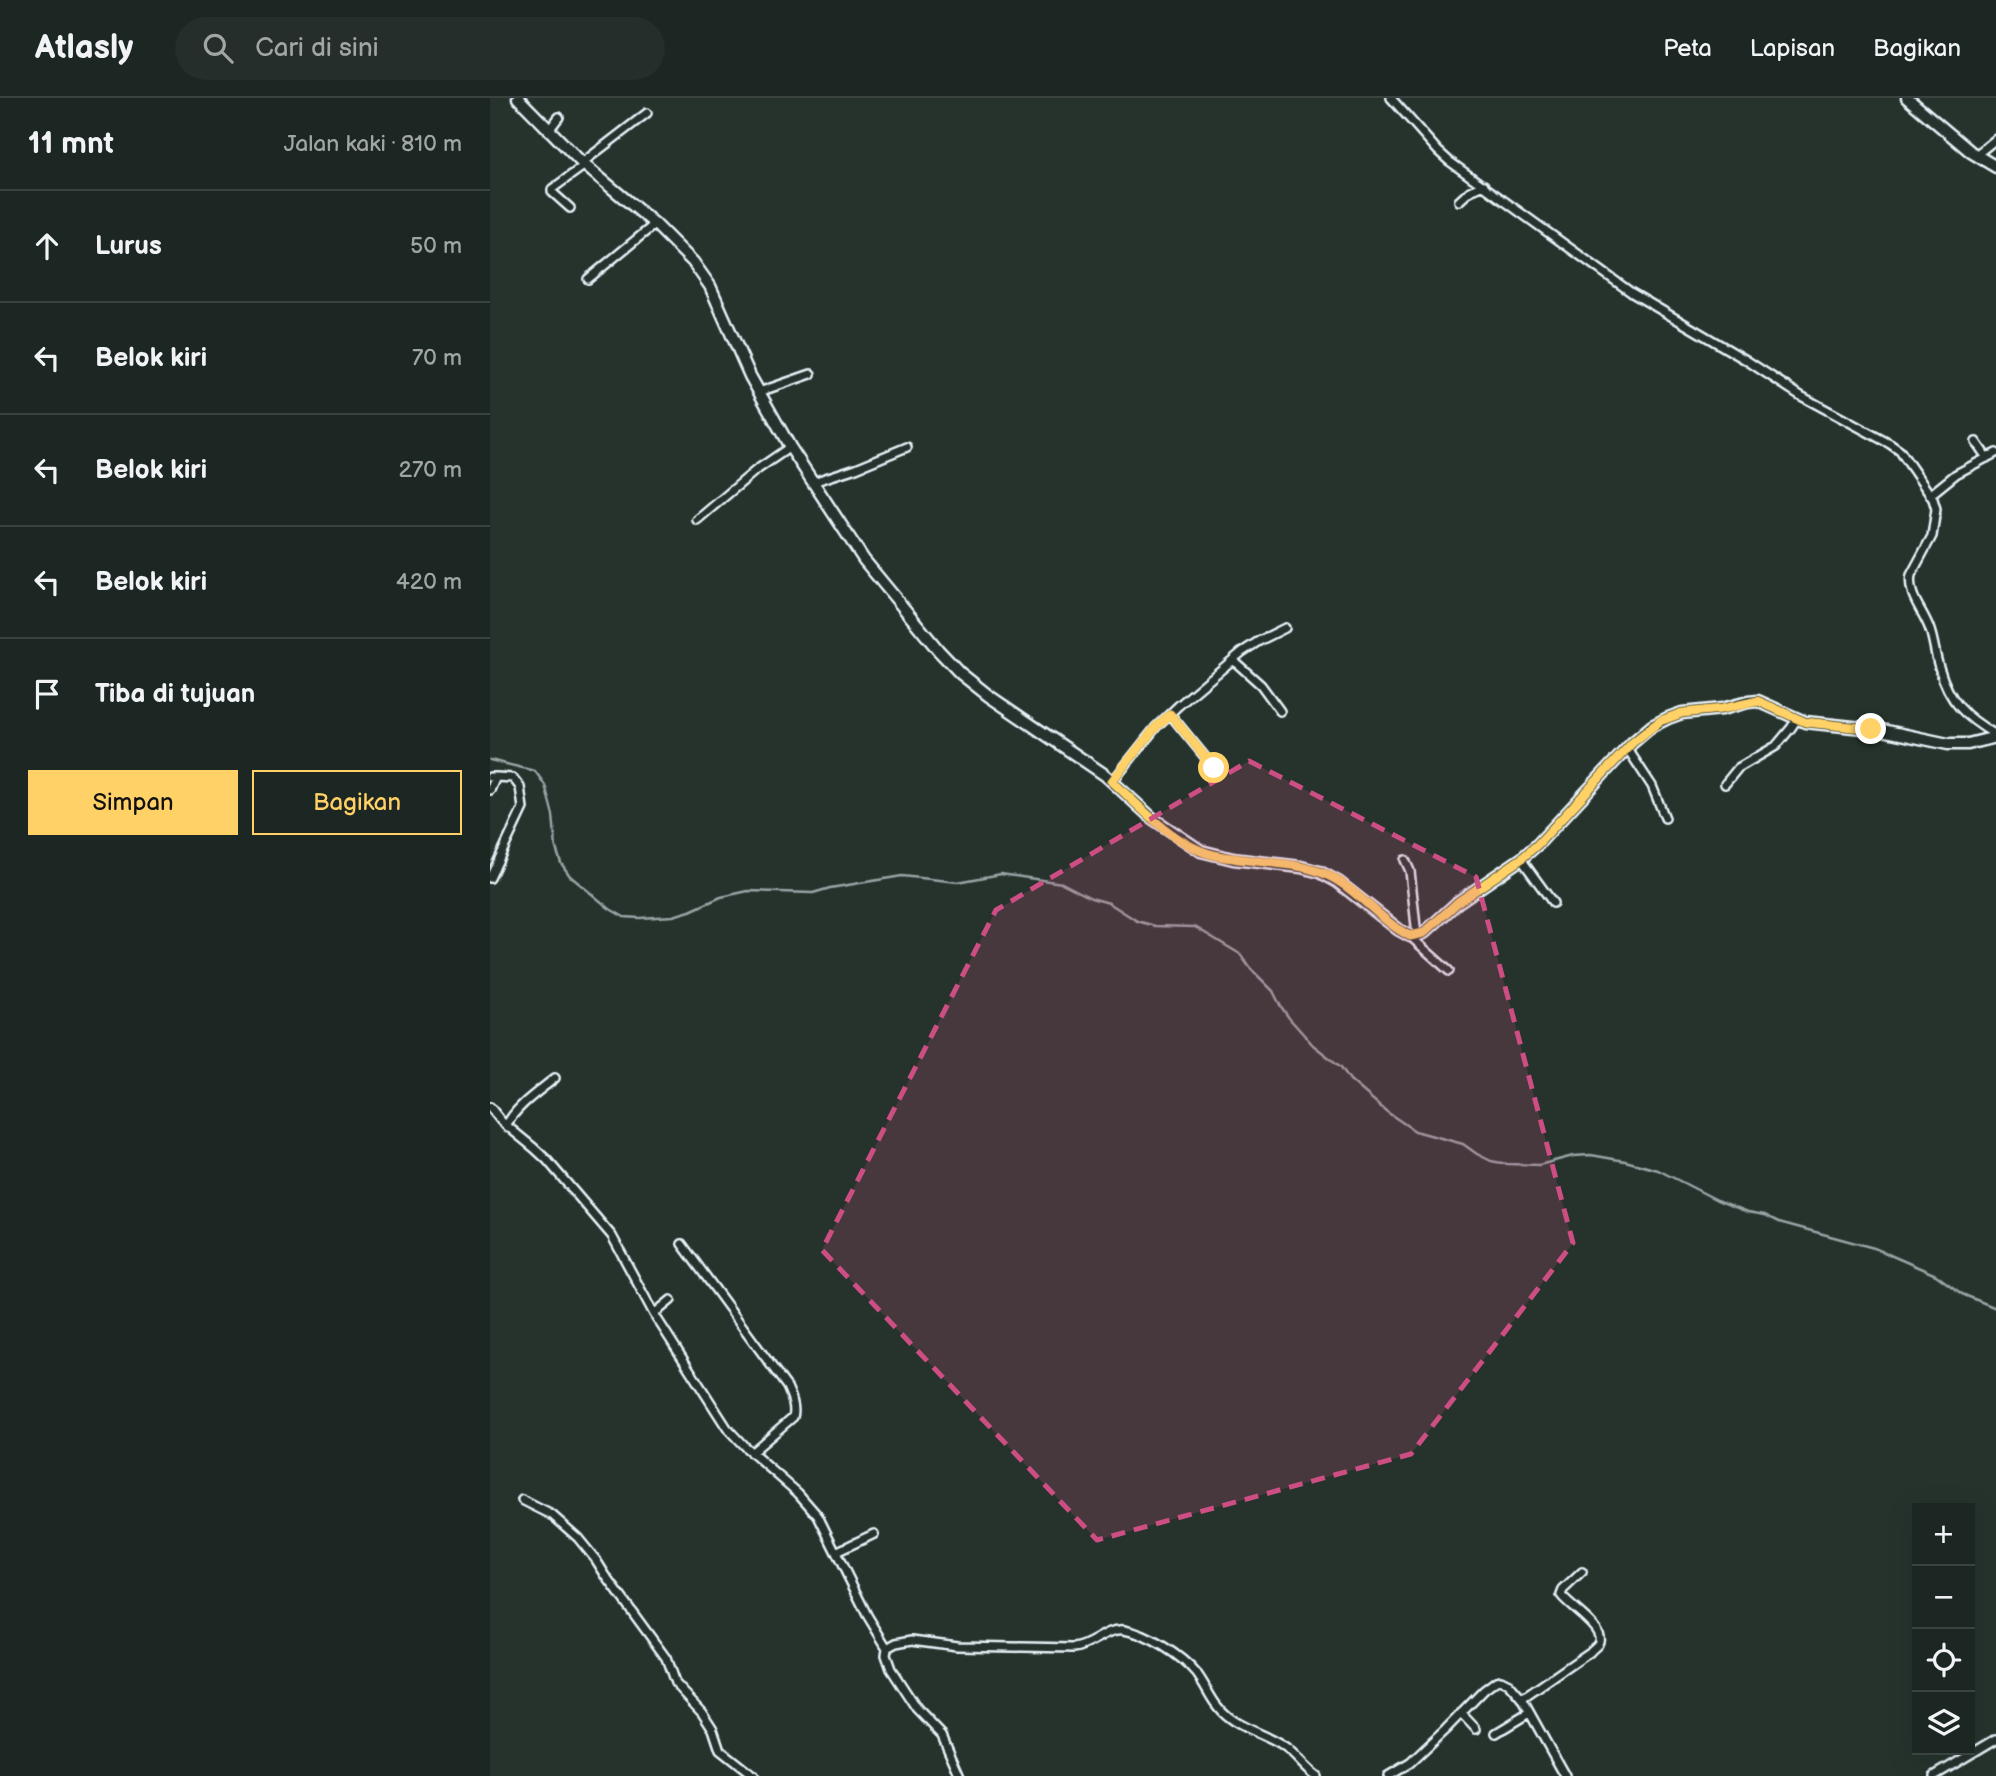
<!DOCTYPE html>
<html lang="id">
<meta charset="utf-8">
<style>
:root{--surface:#1c2622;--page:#252e2a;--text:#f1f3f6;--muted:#a0a5a5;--line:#3a4340;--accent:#ffd166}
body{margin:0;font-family:"Balsamiq Sans",sans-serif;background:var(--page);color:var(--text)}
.controls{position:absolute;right:21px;bottom:21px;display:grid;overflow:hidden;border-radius:0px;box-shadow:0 7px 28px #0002}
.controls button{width:63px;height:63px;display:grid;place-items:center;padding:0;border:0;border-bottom:2px solid var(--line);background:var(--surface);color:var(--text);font:35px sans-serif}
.stop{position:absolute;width:21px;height:21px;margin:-16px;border:5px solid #ffd166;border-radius:50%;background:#fff}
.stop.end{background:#ffd166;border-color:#fff;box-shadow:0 2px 7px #0008}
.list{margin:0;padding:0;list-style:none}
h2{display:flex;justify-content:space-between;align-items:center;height:91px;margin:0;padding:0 28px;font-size:30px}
h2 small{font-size:23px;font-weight:400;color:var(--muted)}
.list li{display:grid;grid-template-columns:46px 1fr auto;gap:21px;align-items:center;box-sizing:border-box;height:112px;padding:0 28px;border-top:2px solid var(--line)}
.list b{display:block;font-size:26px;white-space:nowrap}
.list em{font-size:23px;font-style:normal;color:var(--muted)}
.actions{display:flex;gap:14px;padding:21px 28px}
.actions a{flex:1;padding:16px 0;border:2px solid var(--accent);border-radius:0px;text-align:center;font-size:24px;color:var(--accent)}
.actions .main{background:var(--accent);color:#111}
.icon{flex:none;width:38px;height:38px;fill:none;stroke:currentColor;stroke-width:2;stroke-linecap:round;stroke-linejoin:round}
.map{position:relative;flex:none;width:1506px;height:1678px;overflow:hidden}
header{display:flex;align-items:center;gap:42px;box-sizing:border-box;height:98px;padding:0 35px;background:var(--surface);border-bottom:2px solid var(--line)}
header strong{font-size:33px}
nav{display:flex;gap:38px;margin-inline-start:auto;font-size:24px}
.search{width:490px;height:63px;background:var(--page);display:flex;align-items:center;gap:18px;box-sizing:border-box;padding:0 24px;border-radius:38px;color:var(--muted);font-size:26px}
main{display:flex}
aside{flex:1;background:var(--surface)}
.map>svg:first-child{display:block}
</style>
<header>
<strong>Atlasly</strong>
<div class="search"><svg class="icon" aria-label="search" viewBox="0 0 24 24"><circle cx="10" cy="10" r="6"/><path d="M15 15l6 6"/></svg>Cari di sini</div>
<nav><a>Peta</a><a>Lapisan</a><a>Bagikan</a></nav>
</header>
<main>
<aside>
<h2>11 mnt<small>Jalan kaki · 810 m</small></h2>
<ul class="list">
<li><svg class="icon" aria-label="ahead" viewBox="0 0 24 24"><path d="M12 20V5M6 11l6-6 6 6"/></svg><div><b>Lurus</b></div><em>50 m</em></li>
<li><svg class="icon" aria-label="left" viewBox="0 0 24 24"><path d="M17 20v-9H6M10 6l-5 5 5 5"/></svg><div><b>Belok kiri</b></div><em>70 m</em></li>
<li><svg class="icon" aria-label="left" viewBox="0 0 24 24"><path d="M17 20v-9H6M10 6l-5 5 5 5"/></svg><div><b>Belok kiri</b></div><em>270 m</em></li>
<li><svg class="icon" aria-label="left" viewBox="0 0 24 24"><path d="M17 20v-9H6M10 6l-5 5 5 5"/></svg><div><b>Belok kiri</b></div><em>420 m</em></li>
<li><svg class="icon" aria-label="arrive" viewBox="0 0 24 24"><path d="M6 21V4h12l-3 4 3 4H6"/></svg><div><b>Tiba di tujuan</b></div></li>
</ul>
<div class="actions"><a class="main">Simpan</a><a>Bagikan</a></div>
</aside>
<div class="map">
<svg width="1506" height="1678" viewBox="0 0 1506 1678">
<rect width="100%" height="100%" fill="#26332d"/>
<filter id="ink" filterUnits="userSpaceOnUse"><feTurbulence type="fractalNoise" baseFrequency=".0143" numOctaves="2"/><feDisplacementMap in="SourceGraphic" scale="14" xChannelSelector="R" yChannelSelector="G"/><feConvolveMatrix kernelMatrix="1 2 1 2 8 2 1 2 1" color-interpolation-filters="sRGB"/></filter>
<g filter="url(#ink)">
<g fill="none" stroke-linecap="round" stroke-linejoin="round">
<path stroke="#98a3a5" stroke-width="2.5" d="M0,662L45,673L55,687L63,717L66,750L71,765L80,778L120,811L134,819L150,820L183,818L200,813L231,799L258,793L323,795L340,790L412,778L468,784L511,776L572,785L601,800L619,805L647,823L665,828L705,829L750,856L760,870L783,893L790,907L799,920L823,947L851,969L860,982L897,1014L925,1033L973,1046L987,1056L1001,1063L1017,1066L1049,1067L1083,1058L1101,1057L1135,1063L1168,1072L1227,1102L1258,1114L1275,1117L1289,1124L1384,1150L1446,1177L1472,1196L1506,1210"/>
<defs>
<path id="street" d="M901,0L948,53L959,63L1142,195L1256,262L1311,298L1400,346L1410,353L1443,401L1446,411L1442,438L1421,477C1417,498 1434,513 1440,532C1444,544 1445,557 1449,569C1459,604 1475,619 1506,637
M59,32L69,19
M1486,57L1506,41
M92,65L157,15
M969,103L980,93L994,87
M80,110L62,94V91L95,67
M98,181L165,126
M269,294L321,276
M1486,344L1497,360
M323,384L366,370L417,349
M1440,397L1466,376L1506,355
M207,422L265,373L300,349
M743,562L771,587L790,613
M680,616L724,670
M1137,650L1162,688L1175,720
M0,679H6L0,692
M623,683L666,629L688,608L752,554L769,543L795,530
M1235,686L1248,670L1286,648L1301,630L1307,621
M1031,761L1063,805
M915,762L920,773L927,838
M0,780L33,710L30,689L23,680L6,679
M921,839L959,873
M0,1009L11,1023L44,1050L57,1062L122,1138L164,1216L237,1330L254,1348L308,1395L328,1418L377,1517L397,1550L406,1545L422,1542L467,1548L584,1550C602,1548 616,1530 634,1532C658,1536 691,1557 707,1576C717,1589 723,1608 738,1619C754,1632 777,1637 794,1649C806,1657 814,1670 826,1678
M16,1028C26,1008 48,994 65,980
M192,1146L297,1289C301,1298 306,1309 303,1319L261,1355
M164,1216L181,1202
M32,1402L62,1417L88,1440L106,1462L116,1478L176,1560L185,1585L212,1614L223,1631L230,1652L263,1678
M346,1454L384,1436
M397,1550L396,1557L401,1571L427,1611L452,1637L470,1678
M1032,1601L1100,1554C1102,1551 1106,1549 1108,1546C1117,1530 1079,1509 1071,1497L1073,1492L1092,1474
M971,1615L986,1631
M1006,1635L1039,1615
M898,1678L920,1665L955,1632L994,1592L1006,1583L1011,1582L1019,1586L1032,1601L1075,1678
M1444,1678L1506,1641"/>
<path id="secondary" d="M28,0L92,65L165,126L203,164L220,188L260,278L300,349L374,462L449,553L470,575L499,598L615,677L662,720L711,753L743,761L811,769L830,774L848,784L909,832L920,838H926L934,835L968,804L1031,761L1048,746L1142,645L1162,628L1178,620L1192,615L1232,611L1258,604L1268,603L1315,624L1392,632L1458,646H1478L1506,639
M1417,0L1481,54L1506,69"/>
</defs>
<use href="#street" stroke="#e8f1f8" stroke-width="12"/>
<use href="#secondary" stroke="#e8f1f8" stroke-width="15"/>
<use href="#street" stroke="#26332d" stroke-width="7"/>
<use href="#secondary" stroke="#26332d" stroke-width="10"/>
</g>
</g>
<g fill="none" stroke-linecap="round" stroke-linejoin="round" filter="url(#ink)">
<path stroke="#ffd166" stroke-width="9" d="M724,670L680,616L666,629L622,683C649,708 677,739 711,753C721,757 732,759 743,760C772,765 805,764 833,775C867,789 888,822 920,838L934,835L968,804L1031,761L1048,746L1142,645L1170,623L1192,615L1232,611L1268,603L1315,624L1381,631"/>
</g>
<path fill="#cc4e82" fill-opacity="0.2" stroke="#cc4e82" stroke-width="5" stroke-dasharray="14 9" stroke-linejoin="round" d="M759,663L986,779L1083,1145L921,1356L607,1442L332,1152L506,812Z"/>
</svg>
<div class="controls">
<button>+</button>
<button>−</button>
<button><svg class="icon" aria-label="locate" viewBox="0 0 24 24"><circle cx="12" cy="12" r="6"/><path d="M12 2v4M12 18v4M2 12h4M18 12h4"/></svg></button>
<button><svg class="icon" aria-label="layers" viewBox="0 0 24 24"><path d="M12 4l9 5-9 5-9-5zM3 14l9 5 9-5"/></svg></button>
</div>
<div class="stop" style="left:724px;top:670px"></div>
<div class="stop end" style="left:1381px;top:631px"></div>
</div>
</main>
